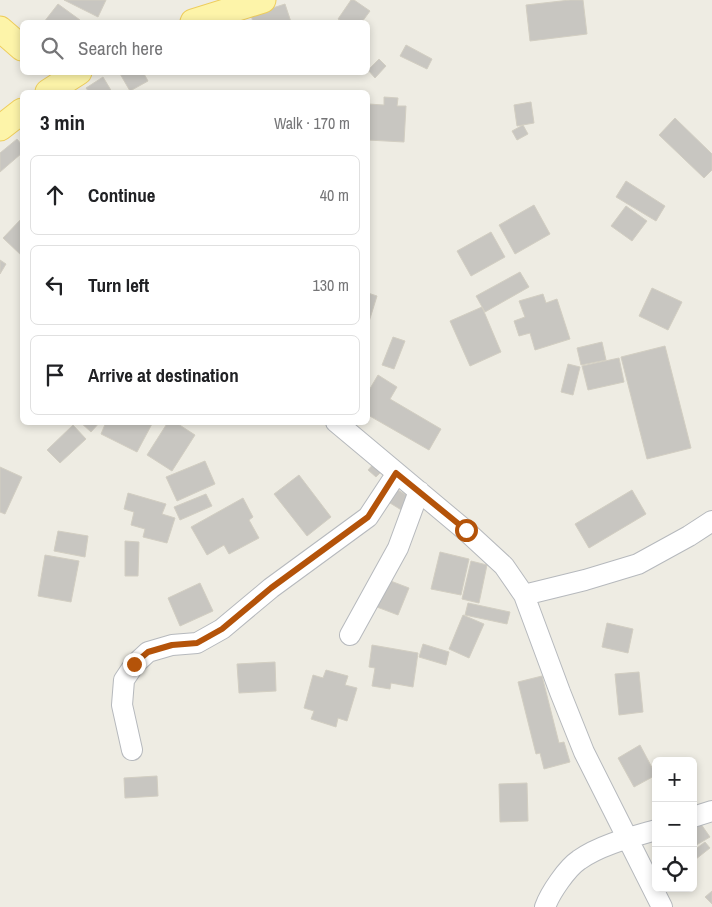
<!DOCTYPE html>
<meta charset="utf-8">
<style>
:root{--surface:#fff;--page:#f6f6f6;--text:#202124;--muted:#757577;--line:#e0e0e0}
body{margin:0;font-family:"Archivo Narrow",sans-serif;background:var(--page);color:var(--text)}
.controls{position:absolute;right:15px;bottom:15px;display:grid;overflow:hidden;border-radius:8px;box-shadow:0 2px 8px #0003}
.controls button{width:45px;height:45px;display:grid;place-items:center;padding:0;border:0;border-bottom:1px solid var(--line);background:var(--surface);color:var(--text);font:25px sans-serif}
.stop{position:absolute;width:15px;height:15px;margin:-11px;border:4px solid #b45309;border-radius:50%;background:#fff}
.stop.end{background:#b45309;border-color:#fff;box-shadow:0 1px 5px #0008}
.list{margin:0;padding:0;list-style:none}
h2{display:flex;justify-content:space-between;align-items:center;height:65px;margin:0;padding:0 20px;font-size:21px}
h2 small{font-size:16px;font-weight:400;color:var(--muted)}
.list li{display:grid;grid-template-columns:32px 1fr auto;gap:15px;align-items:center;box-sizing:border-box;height:80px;margin:0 10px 10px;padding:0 10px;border:1px solid var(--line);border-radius:8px}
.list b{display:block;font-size:19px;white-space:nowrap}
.list em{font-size:16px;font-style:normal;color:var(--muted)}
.icon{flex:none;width:28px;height:28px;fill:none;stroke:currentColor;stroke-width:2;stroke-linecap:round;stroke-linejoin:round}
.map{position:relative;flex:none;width:712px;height:907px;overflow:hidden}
.search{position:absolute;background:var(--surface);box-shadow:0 2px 8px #0003;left:20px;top:20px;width:350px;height:55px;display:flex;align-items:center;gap:12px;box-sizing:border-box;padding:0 18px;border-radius:8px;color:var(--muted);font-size:19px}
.panel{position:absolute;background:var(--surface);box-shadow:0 2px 8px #0003;left:20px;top:90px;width:350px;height:335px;border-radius:8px}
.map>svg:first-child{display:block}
</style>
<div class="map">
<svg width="712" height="907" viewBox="0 0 712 907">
<rect width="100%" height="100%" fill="#eeece3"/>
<path fill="#c8c6c1" stroke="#d2cec2" d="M64,0H106L98,17Z
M351,0H354L370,11L362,22H343L338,19Z
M570,0H583L587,34L530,41L526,5Z
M58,4L80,20L78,22H44Z
M285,4L291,22H253L251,15Z
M406,45L432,59L427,69L400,56Z
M379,59L386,66L375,78L368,70Z
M119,72H143L148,81L130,91Z
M103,77L112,92H89L86,88Z
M384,97L398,98L397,106H406L404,142L368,140V104L384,105Z
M531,102L534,123L517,126L514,105Z
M675,118L712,154V170L704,178L659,135Z
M523,125L528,134L517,140L512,131Z
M17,139L22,145V153L0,172V153Z
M626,181L665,206L656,221L616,197Z
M534,205L550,234L515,254L499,225Z
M626,206L647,221L632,241L611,226Z
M22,218V256L3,238Z
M491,232L505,257L471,276L457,251Z
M0,260L6,264L0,274Z
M520,272L529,287L485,312L476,296Z
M652,288L682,302L668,330L639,316Z
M368,293L377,296L368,325Z
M543,294L546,303L557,299L570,339L535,350L530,333L519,336L514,321L525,317L519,301Z
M482,307L501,352L470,366L450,321Z
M393,337L405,341L394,369L382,365Z
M602,342L606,360L581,365L577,348Z
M665,346L691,448L647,459L621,357Z
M619,358L624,382L588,390L582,366Z
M568,364L580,367L573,395L561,392Z
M378,375L397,387L390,399L441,429L429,450L368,415V392Z
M80,422H100L91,432Z
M106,422H153L137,452L101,434Z
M168,422H175L195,435L172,471L147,455Z
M73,425L86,439L60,463L47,450Z
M205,461L215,484L177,501L166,477Z
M376,461L384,469L376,477L368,470Z
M0,467L22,477L5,514L0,512Z
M299,475L331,517L307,536L274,494Z
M398,490L411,498L403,511L390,503Z
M632,490L646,514L589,548L575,524Z
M128,493L166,504L162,514L175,518L167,543L143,537L145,529L131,525L134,512L124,509Z
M206,494L212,506L180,520L174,507Z
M243,498L253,517L249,520L259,538L229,554L224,545L207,555L191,527Z
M58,531L88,536L85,557L54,551Z
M125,541L139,542L138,576H125Z
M440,552L469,559L461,595L431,589Z
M45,555L79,561L71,602L38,596Z
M471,561L487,565L479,603L462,599Z
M388,580L409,588L398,615L377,607Z
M200,583L213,611L180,626L168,598Z
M468,603L510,612L507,624L465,615Z
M463,615L484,624L469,658L449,649Z
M607,623L633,629L628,653L602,647Z
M423,644L449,652L446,665L419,657Z
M372,645L418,653L413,687L391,683L390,689L372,686L375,668L369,667Z
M275,662L276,691L239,693L237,664Z
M326,670L348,676L345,685L357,688L347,721L338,718L336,727L311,719L314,711L304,708L313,675L323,678Z
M639,672L643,712L619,715L615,674Z
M542,676L559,743L564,742L570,762L544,769L540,753L536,754L518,682Z
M640,745L656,775L634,787L618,758Z
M157,776L158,796L125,798L124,778Z
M527,783L528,821L500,822L499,784Z
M696,817L710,837L693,847V818Z
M705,842L710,848L696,859L693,855V851Z
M712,891V904L705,897Z"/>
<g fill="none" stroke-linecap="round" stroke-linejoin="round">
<defs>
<path id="minor" d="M336,422L465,530L504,566L524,595L560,692L584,752L662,907
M524,595L585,580L638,564L689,536L712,521
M350,635L398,548L419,491
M132,750L122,705L124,680L134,665L148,652L172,645L197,643L222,629L271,588L368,517L397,473
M693,817L712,811
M545,907C550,893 567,868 579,860C600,845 632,837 656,830"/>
<path id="major" d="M193,22L263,0
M0,29L22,48
M48,92L79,72
M0,128L22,111"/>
</defs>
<use href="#minor" stroke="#b6b9bd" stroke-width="22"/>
<use href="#major" stroke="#eecd5c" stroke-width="27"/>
<use href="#minor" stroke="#fff" stroke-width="20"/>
<use href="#major" stroke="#fdf4a9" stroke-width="25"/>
</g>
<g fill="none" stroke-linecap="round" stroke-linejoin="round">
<path stroke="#b45309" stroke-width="6" d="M134,664L148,652L172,645L197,643L222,629L271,588L368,517L396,473L466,530"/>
</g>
</svg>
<div class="controls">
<button>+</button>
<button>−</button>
<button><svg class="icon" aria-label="locate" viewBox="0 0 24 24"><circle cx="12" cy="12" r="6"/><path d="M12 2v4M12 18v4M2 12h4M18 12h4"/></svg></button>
</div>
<div class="stop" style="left:466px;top:530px"></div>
<div class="stop end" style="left:134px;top:664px"></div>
<div class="search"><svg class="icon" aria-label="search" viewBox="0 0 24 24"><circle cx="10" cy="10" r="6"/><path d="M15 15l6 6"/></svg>Search here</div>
<section class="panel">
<h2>3 min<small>Walk · 170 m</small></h2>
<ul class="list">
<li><svg class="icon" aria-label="ahead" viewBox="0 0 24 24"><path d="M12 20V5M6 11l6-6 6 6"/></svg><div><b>Continue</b></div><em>40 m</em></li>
<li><svg class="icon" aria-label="left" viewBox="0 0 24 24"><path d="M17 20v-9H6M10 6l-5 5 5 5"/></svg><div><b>Turn left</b></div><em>130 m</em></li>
<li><svg class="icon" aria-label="arrive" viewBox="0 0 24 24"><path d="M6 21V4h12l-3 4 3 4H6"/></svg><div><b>Arrive at destination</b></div></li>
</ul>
</section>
</div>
